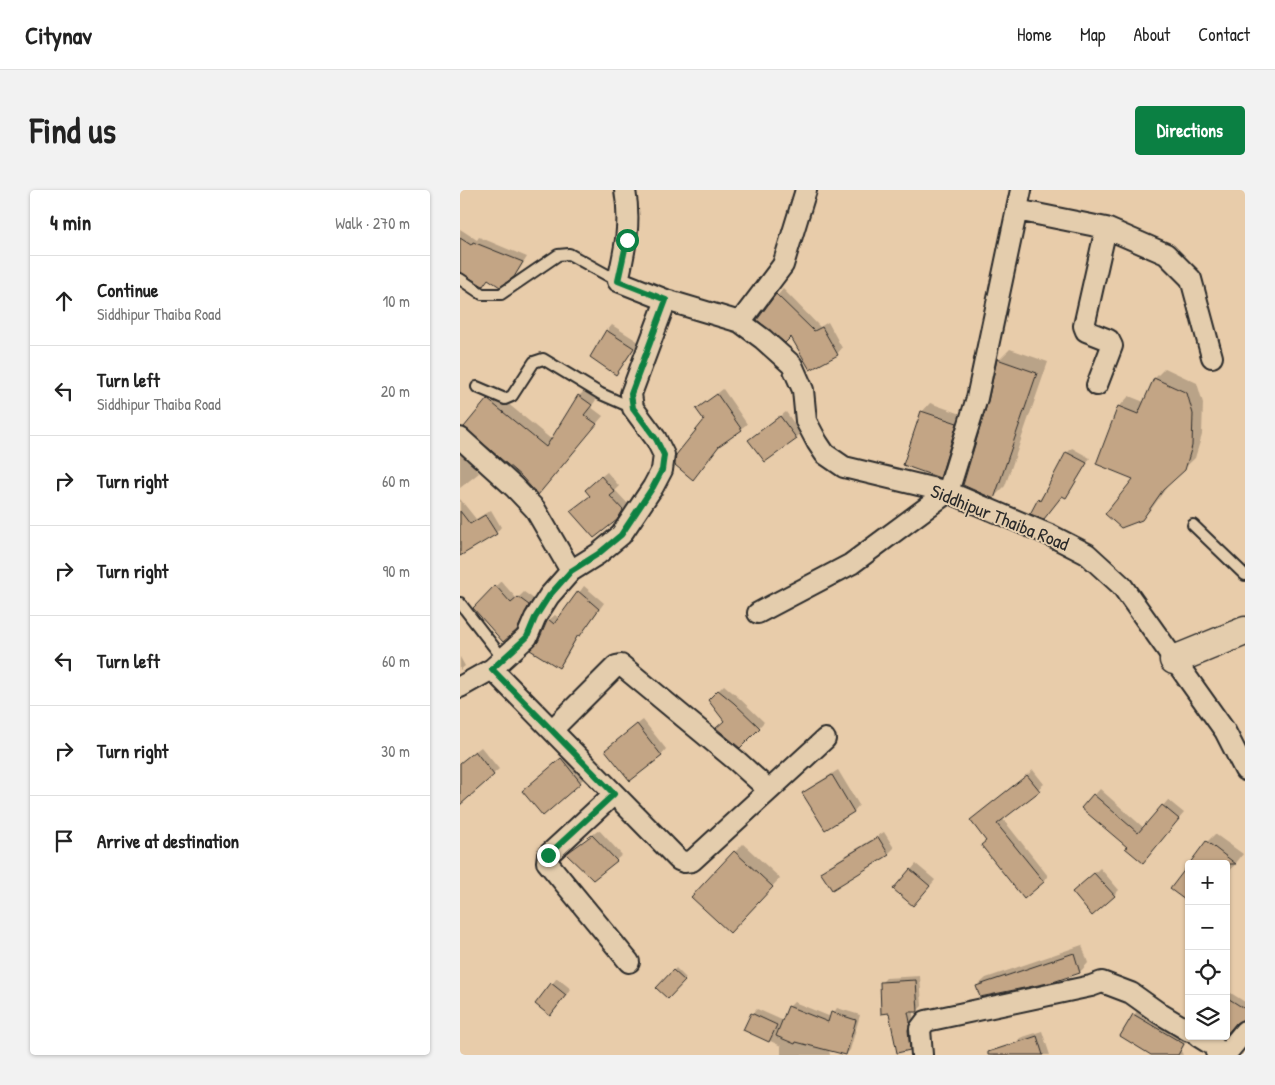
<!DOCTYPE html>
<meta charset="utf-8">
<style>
:root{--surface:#fff;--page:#f2f2f2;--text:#222;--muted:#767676;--line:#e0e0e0;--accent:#0b8043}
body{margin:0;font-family:"Patrick Hand",sans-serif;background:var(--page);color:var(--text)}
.controls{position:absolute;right:15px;bottom:15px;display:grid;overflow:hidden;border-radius:5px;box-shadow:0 1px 4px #0004}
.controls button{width:45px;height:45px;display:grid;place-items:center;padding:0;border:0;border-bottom:1px solid var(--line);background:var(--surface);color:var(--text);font:25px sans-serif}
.stop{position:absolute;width:15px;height:15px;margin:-11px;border:4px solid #0b8043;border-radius:50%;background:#fff}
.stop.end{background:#0b8043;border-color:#fff;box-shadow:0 1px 5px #0008}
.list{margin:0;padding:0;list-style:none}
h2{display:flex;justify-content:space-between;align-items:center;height:65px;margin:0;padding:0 20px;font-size:21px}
h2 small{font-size:16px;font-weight:400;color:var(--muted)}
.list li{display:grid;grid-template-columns:32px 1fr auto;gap:15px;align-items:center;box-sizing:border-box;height:90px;padding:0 20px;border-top:1px solid var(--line)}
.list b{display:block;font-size:19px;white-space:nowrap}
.list p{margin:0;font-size:16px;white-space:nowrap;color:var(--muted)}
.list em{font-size:16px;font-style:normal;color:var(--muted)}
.icon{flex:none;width:28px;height:28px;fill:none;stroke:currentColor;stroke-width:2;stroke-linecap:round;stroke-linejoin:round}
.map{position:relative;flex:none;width:785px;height:865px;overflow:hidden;border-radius:5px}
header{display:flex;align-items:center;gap:30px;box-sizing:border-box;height:70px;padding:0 25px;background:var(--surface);border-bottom:1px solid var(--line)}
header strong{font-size:24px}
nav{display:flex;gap:28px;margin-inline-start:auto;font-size:18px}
.intro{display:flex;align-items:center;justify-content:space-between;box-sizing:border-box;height:120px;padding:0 30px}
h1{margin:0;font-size:35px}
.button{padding:12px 22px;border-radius:5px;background:var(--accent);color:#fff;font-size:18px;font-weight:700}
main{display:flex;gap:30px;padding:0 30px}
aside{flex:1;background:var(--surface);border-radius:5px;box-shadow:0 1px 4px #0004}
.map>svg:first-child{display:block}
</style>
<header>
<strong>Citynav</strong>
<nav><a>Home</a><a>Map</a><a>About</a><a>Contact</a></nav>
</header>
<div class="intro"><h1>Find us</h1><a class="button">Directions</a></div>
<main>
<aside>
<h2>4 min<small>Walk · 270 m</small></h2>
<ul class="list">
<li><svg class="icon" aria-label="ahead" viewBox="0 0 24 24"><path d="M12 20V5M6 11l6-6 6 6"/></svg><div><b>Continue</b><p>Siddhipur Thaiba Road</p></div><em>10 m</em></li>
<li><svg class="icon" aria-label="left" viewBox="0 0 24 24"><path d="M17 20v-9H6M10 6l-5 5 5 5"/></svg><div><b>Turn left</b><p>Siddhipur Thaiba Road</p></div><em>20 m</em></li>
<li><svg class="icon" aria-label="right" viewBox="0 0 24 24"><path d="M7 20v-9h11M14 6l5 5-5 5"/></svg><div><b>Turn right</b></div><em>60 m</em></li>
<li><svg class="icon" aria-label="right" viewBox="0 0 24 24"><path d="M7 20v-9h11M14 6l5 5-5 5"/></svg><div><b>Turn right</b></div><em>90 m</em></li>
<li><svg class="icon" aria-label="left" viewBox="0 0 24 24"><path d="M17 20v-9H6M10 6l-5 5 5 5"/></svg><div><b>Turn left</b></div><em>60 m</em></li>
<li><svg class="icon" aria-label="right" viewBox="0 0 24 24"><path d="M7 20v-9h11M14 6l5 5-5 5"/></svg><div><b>Turn right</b></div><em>30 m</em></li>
<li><svg class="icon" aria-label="arrive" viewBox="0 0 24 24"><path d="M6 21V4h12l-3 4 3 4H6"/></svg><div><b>Arrive at destination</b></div></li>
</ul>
</aside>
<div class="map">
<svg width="785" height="865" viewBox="0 0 785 865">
<rect width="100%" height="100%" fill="#e8ccaa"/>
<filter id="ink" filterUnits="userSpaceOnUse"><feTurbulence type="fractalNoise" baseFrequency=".02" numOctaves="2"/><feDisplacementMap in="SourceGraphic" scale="10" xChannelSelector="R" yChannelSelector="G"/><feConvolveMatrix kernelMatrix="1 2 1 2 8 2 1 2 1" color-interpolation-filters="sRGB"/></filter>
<g filter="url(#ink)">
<path fill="#0003" d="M0,39L17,50L19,47L67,67L59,80L53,86L29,88L23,95L0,82Z
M323,99L360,137L368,132L382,158L377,164L298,129Z
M152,135L179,152L161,178L147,141Z
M550,159L588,172L545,296L534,307L530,212L539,170Z
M705,178L737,193L743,213L742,245L735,268L711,291L692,318L681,329L675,288L659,217L669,206L684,212L695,188Z
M126,199L138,207L131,217L143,226L78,303L62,286L5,237L35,203L92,250L119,206Z
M263,199L287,234L262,253L238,283L246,230L238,219Z
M470,213L504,225L488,278L480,286L462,222Z
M326,222L341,243L336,248L290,250Z
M612,258L630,268L610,302L605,306L603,304L588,323L579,310L583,305L607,263Z
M0,260L19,283L0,298Z
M147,282L159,296L155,300L168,314L156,329L131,305L132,294Z
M0,309L16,329L31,320L41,337L36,343L0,357Z
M41,391L57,409L64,402L74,409L62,433L56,439L14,418Z
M124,396L144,413L125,439L119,444L104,471L99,477L79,453L89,430L95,425L100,429Z
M0,467L5,476L0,480Z
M264,495L279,508L304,532L280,557L265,531L249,510Z
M183,530L206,559L201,565L152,554Z
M21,557L39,579L0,613V573Z
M107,564L126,587L120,592L69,596Z
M378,580L399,615L394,621L365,639L343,603L349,598Z
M573,580L584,594L542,628L588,686L583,691L527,651L511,630Z
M640,599L684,638L708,610L724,623L688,665L668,657L623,618Z
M139,640L162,665L133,689L113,659Z
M424,642L434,658L428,664L362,682L367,677Z
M755,644L783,664L766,686V674L747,652Z
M283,654L320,688L279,733L275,662Z
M456,674L475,690L459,709L451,680Z
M640,678L659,700L654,705L619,697Z
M622,755L628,773L620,782L592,791L517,796L526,788Z
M216,778L226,788L208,808L198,798Z
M460,786L462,816L457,821H453L454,854L449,859L421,793L426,788Z
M97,788L111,799L96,819L92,794Z
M766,800L785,812V829L777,831L766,844Z
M334,812L371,827L377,818L400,825L390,860L385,865L369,860L370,865H321V856L285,839L292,824L297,819L324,831L329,817Z
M679,819L728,848L721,861L723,865H694L674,825Z
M582,841L590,865H558L555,854L560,848Z"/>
<path fill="#c3a585" stroke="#2b2b2b" d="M0,48L11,55L13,52L63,72L54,87L40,97L28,89L23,96L0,82Z
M316,104L354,141L362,137L378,165L350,180L331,147L325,153L297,130Z
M146,140L174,158L156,185L130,167Z
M537,169L577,183L534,309L503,295L528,211Z
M694,188L727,203L733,224L732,256L725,280L703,300L682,330L661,338L645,324L673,289L636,274L658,216L678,224Z
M257,204L282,240L259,256L233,290L215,275L216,265L244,230L236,219Z
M118,205L132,215L124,225L137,234L78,305L62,287L4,237L27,209L86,257Z
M461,221L497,233L480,288L443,275Z
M320,226L337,249L305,272L288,250Z
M606,262L627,273L606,308L602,306L584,329L570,324L578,309L580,311Z
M141,286L155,302L150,306L163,320L157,330L134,348L110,321L130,306L125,300Z
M0,321L10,334L25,325L37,344L0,366Z
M35,395L51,413L58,407L69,415L57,440L43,452L13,418Z
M118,401L139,419L120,446L118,445L99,478L70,460L78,452L88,429L94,434Z
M258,500L274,513L300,538L280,558L256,538L264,531L248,510Z
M177,534L202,566L170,591L145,560Z
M15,561L34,585L0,615V573Z
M101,568L121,593L83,626L62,601Z
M372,585L394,622L365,640L342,603Z
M567,585L580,601L537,634L584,692L564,709L521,655L526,651L510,630Z
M633,604L678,643L702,615L719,629L683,673L665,658L667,657L621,618Z
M132,645L157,671L133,690L106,664Z
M418,647L429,665L372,700L360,682Z
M746,651L776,674H729Z
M274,661L313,697L270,743L231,707Z
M729,674V713L710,699Z
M450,679L470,696L453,716L433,699Z
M634,683L655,706L632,726L612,702Z
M614,763L620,783L593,792L520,807L516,796Z
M213,780L225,791L208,809L196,798Z
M456,790L458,822H448L450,832L448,840L450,860L437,863L429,823L421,824L420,792Z
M91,793L106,805L90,826L75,814Z
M766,807L785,819V829L776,833L766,845Z
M328,816L368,832L371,822L396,830L386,865L336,852L335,854L316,846Z
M291,823L317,835L309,852L283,840Z
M673,824L724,854L718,865H691L660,846Z
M577,846L583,865H528V862Z"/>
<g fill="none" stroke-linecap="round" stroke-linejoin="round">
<defs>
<path id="lane" d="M0,89L22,104H41L98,65L109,64L158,91
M17,197L45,209L52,206L74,172L83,169L141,204L173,218
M733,335L785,385
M0,413L44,470"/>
<path id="street" d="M165,0C171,34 165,59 158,91L206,110L280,132L303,149L332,175L343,200L346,231L357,252L365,264L384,277L488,302L590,345L627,364L662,396L765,541L785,580
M557,20L646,38L706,64L731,89L752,167
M280,132L323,75L346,0
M637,195L652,156L649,150L626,141L624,136L646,38
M0,248L54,297L75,319L111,381
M298,423L391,374L488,302L517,208L561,0
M32,479L219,670L224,672L232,671L365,549
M0,497L32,479L67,447L75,428L89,406L111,381L138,364L161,345L193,297L202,280L204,265L196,249L173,218L171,204L206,110
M92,540L156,476L161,475L278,572L309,600
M154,604L88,665L87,672L169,772
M738,846L754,856L757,865
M462,865L460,839L466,831L631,796L642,792L671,803L699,823L729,841
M765,865L785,841"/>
<path id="secondary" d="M714,470L785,441"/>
</defs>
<use href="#lane" stroke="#2b2b2b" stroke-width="14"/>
<use href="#street" stroke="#2b2b2b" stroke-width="24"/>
<use href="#secondary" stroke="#2b2b2b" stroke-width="31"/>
<use href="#lane" stroke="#e4cdad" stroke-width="10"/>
<use href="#street" stroke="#e4cdad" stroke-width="20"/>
<use href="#secondary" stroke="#e4cdad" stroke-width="28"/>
</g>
</g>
<g fill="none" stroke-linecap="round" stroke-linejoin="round" filter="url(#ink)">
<path stroke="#0b8043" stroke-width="6" d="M88,665L154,604L32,479L67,447L75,428L89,406L111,381L138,364L161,345L193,297L202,280L204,265L196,249L173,218L171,204L206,110L158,91L167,50"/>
</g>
<g text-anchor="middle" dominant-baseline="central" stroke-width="4" stroke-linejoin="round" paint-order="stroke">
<g font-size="19" fill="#2b2b2b" stroke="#e4cdad">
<text transform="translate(540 327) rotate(22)">Siddhipur Thaiba Road</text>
</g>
</g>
</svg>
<div class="controls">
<button>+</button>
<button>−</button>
<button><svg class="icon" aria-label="locate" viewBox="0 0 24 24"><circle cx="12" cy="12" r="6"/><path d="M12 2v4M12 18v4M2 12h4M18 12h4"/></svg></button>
<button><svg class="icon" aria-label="layers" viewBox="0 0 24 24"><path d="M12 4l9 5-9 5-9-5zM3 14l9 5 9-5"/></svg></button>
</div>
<div class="stop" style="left:167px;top:50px"></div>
<div class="stop end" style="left:88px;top:665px"></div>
</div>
</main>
